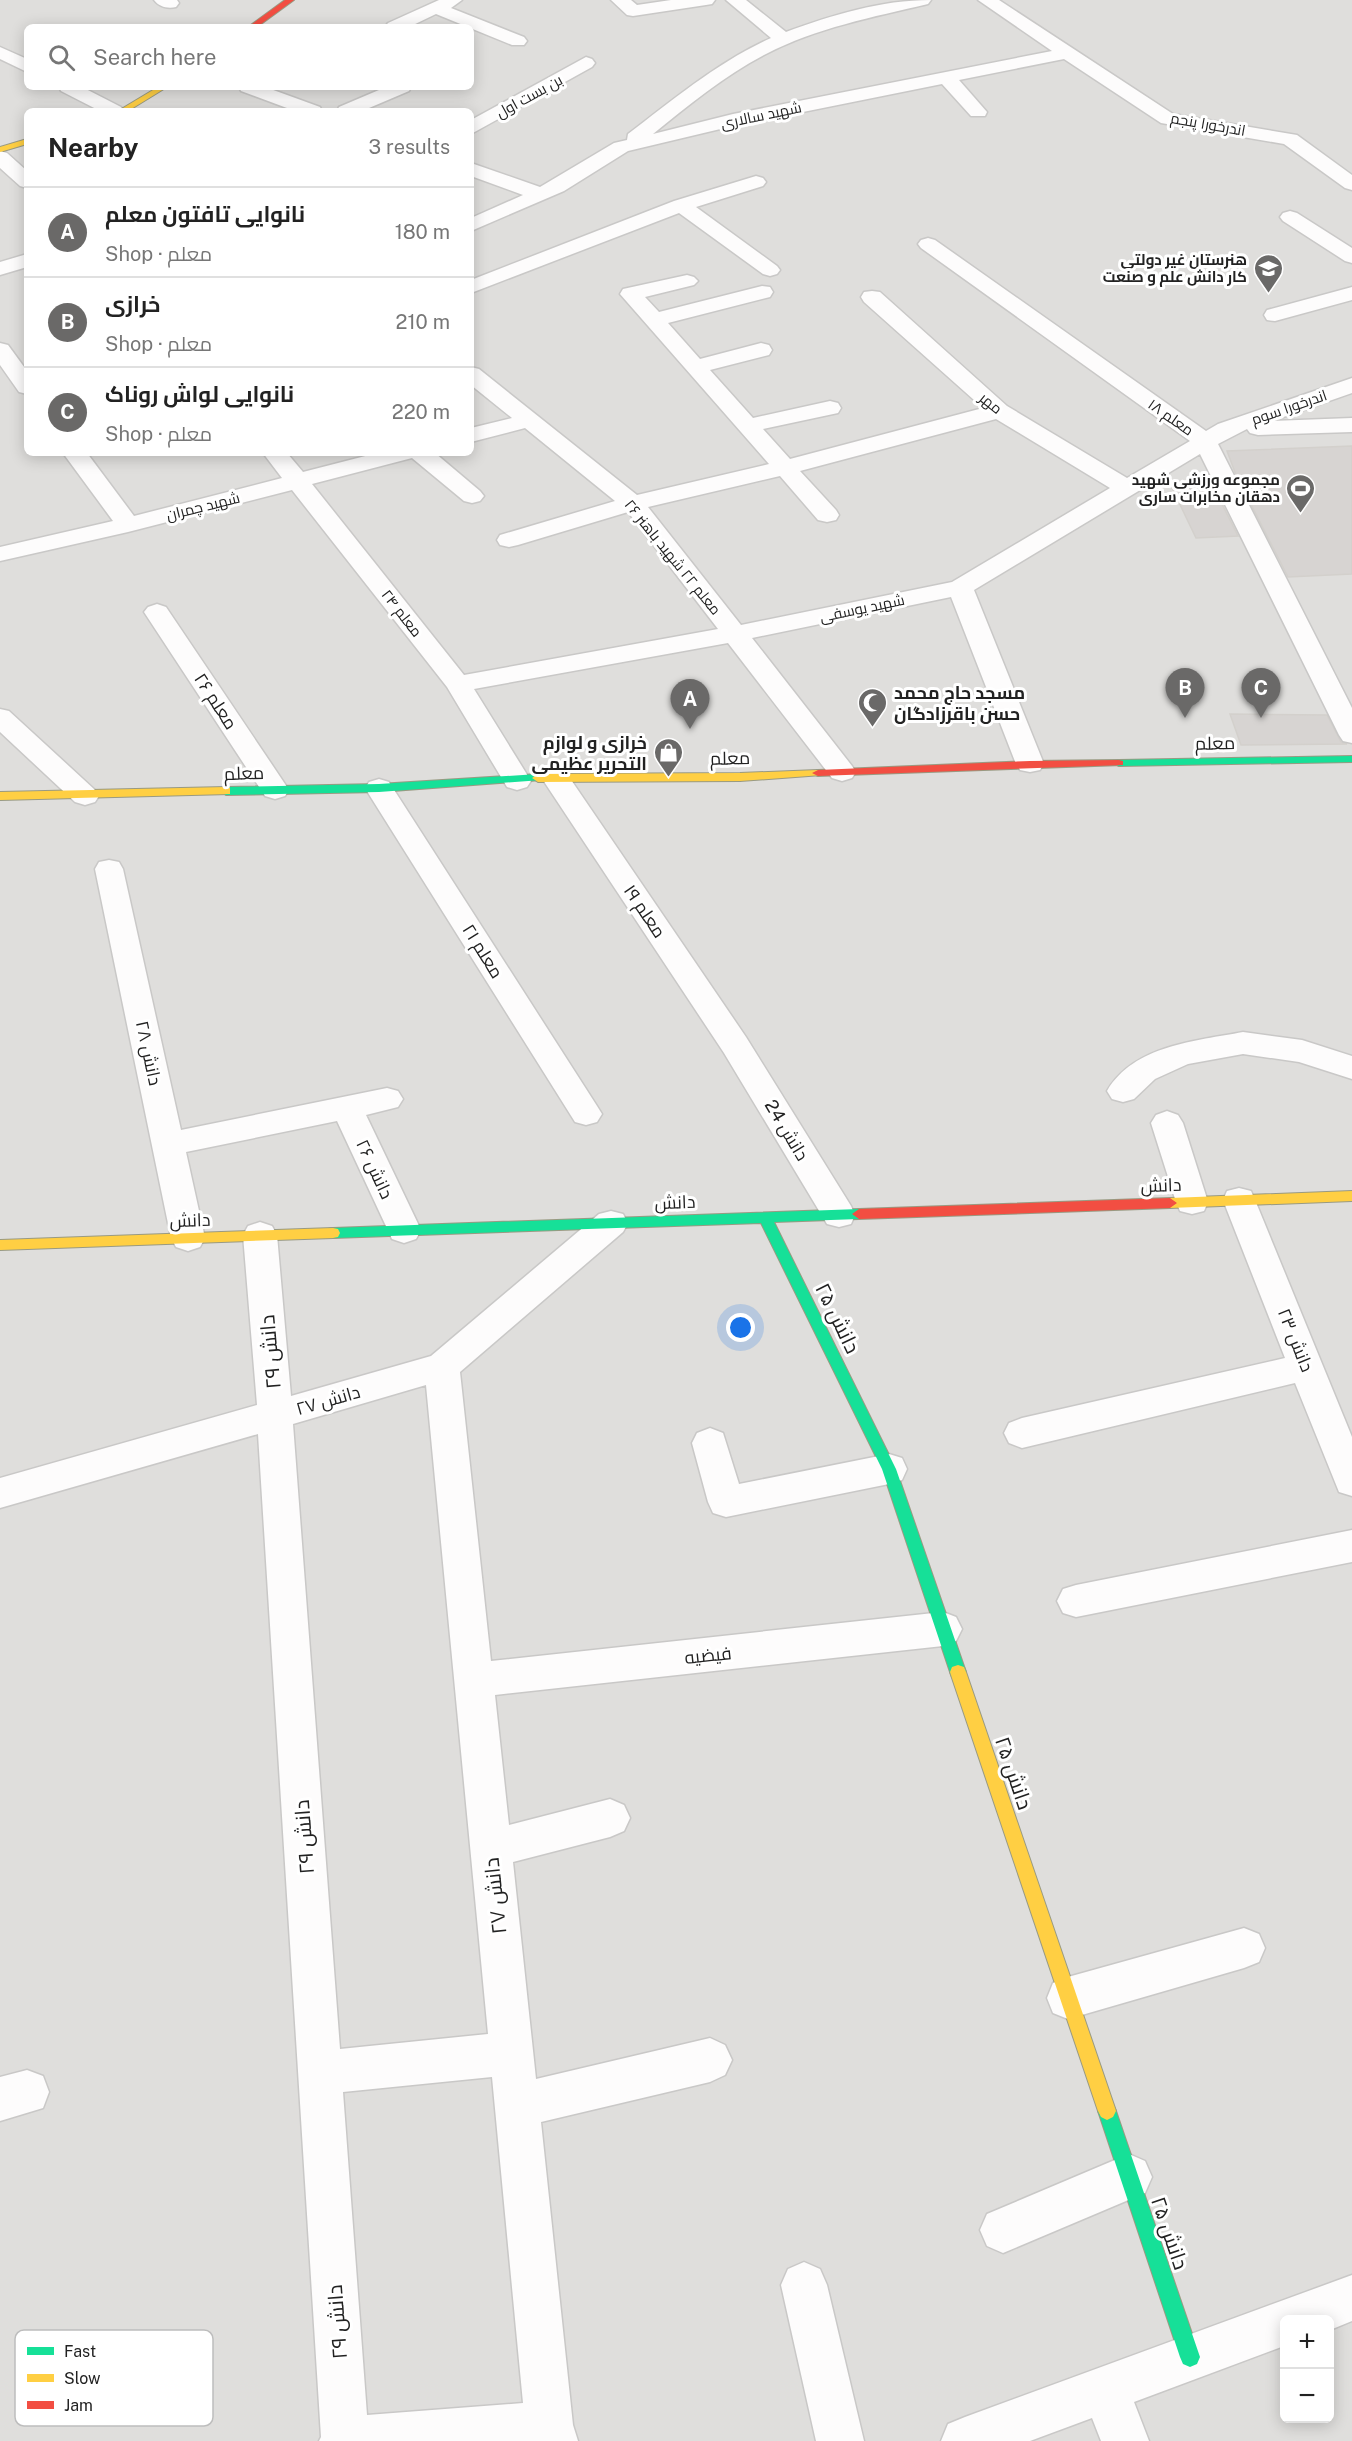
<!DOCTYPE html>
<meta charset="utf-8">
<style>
:root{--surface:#fff;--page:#f6f6f6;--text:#222;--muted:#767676;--line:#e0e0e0;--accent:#6a6968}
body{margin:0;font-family:"Public Sans",Cairo,sans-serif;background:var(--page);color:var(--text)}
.controls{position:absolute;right:18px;bottom:18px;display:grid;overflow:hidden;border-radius:9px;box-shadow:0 3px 15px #0003}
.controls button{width:54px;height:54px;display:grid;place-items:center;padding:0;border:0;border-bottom:2px solid var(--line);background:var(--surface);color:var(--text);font:30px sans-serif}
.you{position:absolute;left:741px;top:1328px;width:21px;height:21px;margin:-15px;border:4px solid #fff;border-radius:50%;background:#1a73e8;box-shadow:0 0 0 9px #1a73e833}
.badge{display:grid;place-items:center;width:39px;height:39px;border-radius:50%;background:var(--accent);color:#fff;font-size:20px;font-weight:700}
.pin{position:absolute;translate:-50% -50px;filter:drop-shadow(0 2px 3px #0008)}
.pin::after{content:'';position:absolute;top:32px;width:21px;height:18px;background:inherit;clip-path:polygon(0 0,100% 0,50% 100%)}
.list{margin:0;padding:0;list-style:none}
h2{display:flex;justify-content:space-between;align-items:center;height:78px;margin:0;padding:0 24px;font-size:26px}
h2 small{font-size:20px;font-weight:400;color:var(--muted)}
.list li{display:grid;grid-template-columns:39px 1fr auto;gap:18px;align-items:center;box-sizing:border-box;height:90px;padding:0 24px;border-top:2px solid var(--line)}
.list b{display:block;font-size:22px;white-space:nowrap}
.list p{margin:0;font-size:20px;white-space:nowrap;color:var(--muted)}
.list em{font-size:20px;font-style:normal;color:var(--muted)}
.icon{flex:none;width:33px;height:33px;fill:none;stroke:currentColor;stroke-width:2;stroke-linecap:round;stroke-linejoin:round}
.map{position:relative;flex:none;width:1352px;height:2441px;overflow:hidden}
.search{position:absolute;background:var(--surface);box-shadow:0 3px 15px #0003;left:24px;top:24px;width:450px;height:66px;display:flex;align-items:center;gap:15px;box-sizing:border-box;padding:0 21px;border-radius:9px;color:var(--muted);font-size:22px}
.panel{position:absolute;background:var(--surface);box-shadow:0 3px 15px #0003;left:24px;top:108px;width:450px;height:348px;border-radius:9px}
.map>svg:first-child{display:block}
</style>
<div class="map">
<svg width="1352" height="2441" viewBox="0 0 1352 2441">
<rect width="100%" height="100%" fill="#f0eeeb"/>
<path fill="#dfdedc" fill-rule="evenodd" d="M0,0H1352V2441H0ZM27,27H471V87H27ZM27,111H471V453H27ZM1284,2320H1330V2418H1284Z"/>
<path fill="#d7d4d2" stroke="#d3d0cc" stroke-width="1.5" d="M1352,446V574L1288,577L1236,475L1227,451Z
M1212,484L1238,536L1196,538L1172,488Z
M1230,714L1327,715L1341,742L1347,744L1241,745Z"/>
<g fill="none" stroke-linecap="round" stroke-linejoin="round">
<defs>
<path id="street" d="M154,0H177L179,3L176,7C168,9 159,7 154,0Z
M439,0H462L451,8L524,37L527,41L524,45H512L436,14L409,27H385L388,23Z
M611,0H631L637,5L671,0H715L712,4L706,5L633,16L627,15Z
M726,0H746L786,32C832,15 881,0 931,0L928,4C873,17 816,28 766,54C725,75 689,105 653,134L733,114L1052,51L978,0H999L1173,114L1297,135L1352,175V190L1345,188L1284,144L1161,123L1064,59L959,80L987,112L985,116H971L942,84L733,126L628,151L564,191L471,231V218L523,195L471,176V163L540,187L614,143L627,140L628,134C674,99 718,62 771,38Z
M0,47L27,59V72L0,59Z
M586,57L592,59L595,63L592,67L471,134V120Z
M59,87H82L121,107L123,111H100L61,91Z
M239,87H265L320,107L322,111H295L241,91Z
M386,87H411L409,91L362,111H337L339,107Z
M0,151L7,153L27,171V188L20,186L0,168Z
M756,176L763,178L766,182L763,186L696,207L777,266L780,270L777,274L770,276L763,274L679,213L471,293V280L674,201Z
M1290,211L1297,213L1352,248V263L1345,261L1283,221L1280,217L1283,213Z
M928,238L935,240L1206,431L1218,424L1352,378V393L1272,421L1352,418V432L1258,435L1250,433L1247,429L1218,444L1352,708V743L1343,741L1339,735L1200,454L974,590L1044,764L1040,770L1030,772L1020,770L1016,764L951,597L752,638L852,766L856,772L852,778L842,781L832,778L728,643L474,689L531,781L527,787L517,790L507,787L447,687L292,490L128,532L0,561V547L113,521L63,453H87L134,516L282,478L263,453H287L303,472L377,453H435L480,491L484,496L480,501L472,503L464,501L412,458L312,484L464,675L718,629L628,512L518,545L509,547L500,545L497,540L500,535L615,501L525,428L471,442V428L512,418L471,385V367L479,369L637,495L769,464L620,294L623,289L687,275L694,277L698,281L694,285L645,297L659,312L762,286L770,287L773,292L770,297L668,323L700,359L761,343L769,345L772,350L769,355L710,370L753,418L830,401L838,403L841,408L838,413L763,429L790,459L983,408L864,302L861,297L864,292L872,291L880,292L1007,406L1127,478L1190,441L921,248L918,244L921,240ZM996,419L1110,488L952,582L741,625L648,507L780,476L818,520L827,522L836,520L839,515L836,510L800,471Z
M27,254V267L0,275V262Z
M1352,287V300L1275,321L1267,320L1264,315L1267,310Z
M0,343L8,345L27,371V394L19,392L0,365Z
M157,604L166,607L285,784L289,790L285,796L275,799L265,796L144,612L148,607Z
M0,709L9,711L95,790L99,796L95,802L85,805L75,802L0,732Z
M555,768L565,771L746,1037L851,1206L855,1215L851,1224L839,1227L827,1224L724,1053L541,777L545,771Z
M379,779L389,782L597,1106L602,1114L597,1122L586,1125L575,1122L365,788L369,782Z
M109,860L119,862L123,869L181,1130L387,1088L398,1091L403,1099L398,1107L366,1115L421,1230L416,1239L404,1243L392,1239L337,1121L186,1152L205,1238L200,1247L188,1251L176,1247L171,1238L95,869L99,862Z
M1243,1032L1302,1040L1352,1056V1079L1299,1062L1243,1054L1188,1064L1155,1079L1134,1099L1123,1102L1112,1099L1107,1091C1134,1045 1196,1041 1243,1032Z
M1167,1111L1178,1115L1183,1123L1208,1202L1204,1211L1192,1214L1180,1211L1176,1202L1151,1123L1156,1115Z
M1239,1188L1251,1191L1255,1200L1352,1437V1496L1339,1492L1295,1383L1022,1448L1009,1443L1004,1433L1009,1423L1022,1418L1285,1358L1223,1200L1227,1191Z
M611,1211L623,1214L628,1223L623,1232L460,1372L491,1661L943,1612L956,1617L962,1629L956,1641L943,1646L495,1695L509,1825L610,1799L624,1805L630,1818L624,1831L610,1837L513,1862L536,2079L710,2038L725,2045L732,2060L725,2075L710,2082L541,2122L573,2425L578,2441H319L321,2437L258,1434L0,1508V1478L257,1405L243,1235L248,1226L260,1222L272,1226L277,1235L291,1396L431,1356L599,1214ZM426,1385L488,2034L340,2049L293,1424ZM492,2077L523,2403L367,2415L343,2092Z
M710,1428L723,1433L739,1484L889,1454L902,1458L907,1469L902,1480L889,1484L726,1517L713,1513L708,1502L692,1443L697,1433Z
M1352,1530V1562L1076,1617L1063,1613L1057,1601L1063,1589L1076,1585Z
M1244,1928L1259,1934L1265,1948L1259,1962L1244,1968L1068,2019L1053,2013L1047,1998L1053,1983L1068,1977Z
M27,2070L43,2076L49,2092L43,2108L0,2121V2077Z
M1129,2154L1145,2161L1152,2177L1145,2193L1003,2253L987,2246L980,2230L987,2214Z
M804,2262L820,2269L827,2285L864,2441H816L781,2285L788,2269Z
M1352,2275V2321L1330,2330V2320H1284V2346L1134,2402L1149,2441H1101L1092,2418L1030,2441H941L948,2424L965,2417Z"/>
<path id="fast" d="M1352,756V762L1119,766L1113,763L1119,760Z
M538,774L544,778L542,780L379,792L226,795L220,791L226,787L379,784Z
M859,1209L866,1214L859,1219L774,1222L896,1469L966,1672L964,1677L958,1679L952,1677L950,1672L882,1469L761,1223L333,1238L328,1237L326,1233L328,1229L333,1228Z
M1107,2102L1113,2105L1116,2111L1200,2357L1197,2364L1190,2367L1183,2364L1180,2357L1098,2111L1101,2105Z"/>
<path id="slow" d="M158,87H167L128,111H118Z
M27,139V144L0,152V147Z
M818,770L824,773L822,775L740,781L538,782L532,778L538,774L740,773Z
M226,787L230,788V794L0,800V792Z
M1352,1191V1201L1170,1208L1163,1203L1170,1198Z
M333,1228L338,1229L340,1233L338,1237L333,1238L0,1250V1240Z
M958,1665L964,1667L966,1672L1116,2111L1113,2117L1107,2120L1101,2117L1098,2111L950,1672L952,1667Z"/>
<path id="jam" d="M285,0H294L257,27H248Z
M1119,760L1123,761V765L818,776L812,773L818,770L1030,761Z
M1170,1198L1177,1203L1170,1208L859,1219L852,1214L859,1209Z"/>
</defs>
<use href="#street" stroke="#c9c8c7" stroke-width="3"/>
<use href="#fast" stroke="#999a82" stroke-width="2"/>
<use href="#slow" stroke="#999a82" stroke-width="2"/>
<use href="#jam" stroke="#999a82" stroke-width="2"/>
<use href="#street" fill="#fdfcfc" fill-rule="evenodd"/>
<use href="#fast" fill="#16e098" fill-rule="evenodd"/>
<use href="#slow" fill="#ffcf43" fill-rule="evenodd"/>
<use href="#jam" fill="#f24e42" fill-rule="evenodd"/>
</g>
<defs>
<symbol id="school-pin" viewBox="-11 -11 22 30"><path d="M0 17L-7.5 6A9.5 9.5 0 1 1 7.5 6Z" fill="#6a6968" stroke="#fff"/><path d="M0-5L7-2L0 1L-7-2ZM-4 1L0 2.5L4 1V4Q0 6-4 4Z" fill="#fff"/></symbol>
<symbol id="stadium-pin" viewBox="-11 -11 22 30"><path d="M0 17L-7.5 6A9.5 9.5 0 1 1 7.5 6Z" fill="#6a6968" stroke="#fff"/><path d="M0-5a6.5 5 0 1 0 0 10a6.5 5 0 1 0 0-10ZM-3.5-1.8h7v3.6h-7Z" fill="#fff"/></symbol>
<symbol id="mosque-pin" viewBox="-11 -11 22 30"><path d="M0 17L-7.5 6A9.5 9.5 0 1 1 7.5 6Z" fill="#6a6968" stroke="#fff"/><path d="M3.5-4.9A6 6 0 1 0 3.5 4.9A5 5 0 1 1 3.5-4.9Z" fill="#fff"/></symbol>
<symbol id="shop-pin" viewBox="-11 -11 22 30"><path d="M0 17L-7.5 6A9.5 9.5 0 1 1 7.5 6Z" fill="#6a6968" stroke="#fff"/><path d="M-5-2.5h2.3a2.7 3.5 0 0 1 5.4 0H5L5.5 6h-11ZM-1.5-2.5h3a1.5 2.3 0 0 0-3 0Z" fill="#fff"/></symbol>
</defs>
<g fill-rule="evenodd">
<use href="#school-pin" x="1252" y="252" width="33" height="45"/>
<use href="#stadium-pin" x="1284" y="472" width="33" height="45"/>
<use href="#mosque-pin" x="856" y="686" width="33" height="45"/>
<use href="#shop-pin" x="652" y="736" width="33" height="45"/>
</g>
<g text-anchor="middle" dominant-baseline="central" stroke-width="6" stroke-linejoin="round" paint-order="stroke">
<g font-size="15" fill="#222" stroke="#fff">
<text transform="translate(529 96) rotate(-29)">بن بست اول</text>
<text transform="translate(761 115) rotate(-12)">شهید سالاری</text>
<text transform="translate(1208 124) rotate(10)">اندرخورا پنجم</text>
<text transform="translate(991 403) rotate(39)">مهر</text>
<text transform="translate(1289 407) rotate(-19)">اندرخورا سوم</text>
<text transform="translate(1171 417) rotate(35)">معلم ۱۸</text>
<text transform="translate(203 506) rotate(-14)">شهید چمران</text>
<text transform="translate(673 557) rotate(51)">معلم ۲۲ شهید باهنر ۲۶</text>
<text transform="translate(862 608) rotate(-12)">شهید یوسفی</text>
<text transform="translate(402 613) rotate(52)">معلم ۲۴</text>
</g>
<g font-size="15" font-weight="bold" fill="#222" stroke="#fff" text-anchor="end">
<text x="1247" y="259">هنرستان غیر دولتی<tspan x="1247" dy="17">کار دانش علم و صنعت</tspan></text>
<text x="1280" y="479">مجموعه ورزشی شهید<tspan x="1280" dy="17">دهقان مخابرات ساری</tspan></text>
</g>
<g font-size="18" font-weight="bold" fill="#222" stroke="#fff" text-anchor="start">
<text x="894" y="692">مسجد حاج محمد<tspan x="894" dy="21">حسن باقرزادگان</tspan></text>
<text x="647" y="742" text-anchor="end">خرازی و لوازم<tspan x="647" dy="21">التحریر عظیمی</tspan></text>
</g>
<g font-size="18" fill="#222" stroke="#fff">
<text transform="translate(216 701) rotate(57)">معلم ۲۶</text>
<text transform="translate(1215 743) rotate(-1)">معلم</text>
<text transform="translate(730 758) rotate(-1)">معلم</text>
<text transform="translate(244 773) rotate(-2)">معلم</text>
<text transform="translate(645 911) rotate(56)">معلم ۱۹</text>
<text transform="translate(483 951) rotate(58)">معلم ۲۱</text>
<text transform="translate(149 1053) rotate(78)">دانش ۲۸</text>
<text transform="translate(787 1130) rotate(59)">دانش 24</text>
<text transform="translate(375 1169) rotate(65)">دانش ۲۶</text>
<text transform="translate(1161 1185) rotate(-2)">دانش</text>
<text transform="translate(675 1202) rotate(-2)">دانش</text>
<text transform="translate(190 1220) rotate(-2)">دانش</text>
<text transform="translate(1296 1340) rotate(68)">دانش ٢٣</text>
<text transform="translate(328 1400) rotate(-16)">دانش ۲۷</text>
<text transform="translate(708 1655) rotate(-6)">فیضیه</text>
</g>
<g font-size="21" fill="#222" stroke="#fff">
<text transform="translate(838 1318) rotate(64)">دانش ۲۵</text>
<text transform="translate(270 1352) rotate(-95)">دانش ٢٩</text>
<text transform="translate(1014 1773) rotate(71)">دانش ۲۵</text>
<text transform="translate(304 1837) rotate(-94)">دانش ٢٩</text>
<text transform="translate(495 1896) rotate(-96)">دانش ٢٧</text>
<text transform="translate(1170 2233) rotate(71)">دانش ۲۵</text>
<text transform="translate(337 2322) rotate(-94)">دانش ٢٩</text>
</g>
</g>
<rect x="15" y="2330" width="198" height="96" rx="9" fill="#fff" stroke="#bdbdbd" stroke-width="1.5"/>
<rect x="27" y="2347" width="27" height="8" fill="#16e098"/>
<rect x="27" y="2374" width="27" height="8" fill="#ffcf43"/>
<rect x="27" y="2401" width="27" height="8" fill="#f24e42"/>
<g font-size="16" fill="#222">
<text x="64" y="2357">Fast</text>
<text x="64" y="2384">Slow</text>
<text x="64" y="2411">Jam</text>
</g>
</svg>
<div class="controls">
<button>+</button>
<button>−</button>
</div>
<div class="you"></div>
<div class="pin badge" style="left:690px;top:729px">A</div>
<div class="pin badge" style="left:1185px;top:718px">B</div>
<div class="pin badge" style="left:1261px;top:718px">C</div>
<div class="search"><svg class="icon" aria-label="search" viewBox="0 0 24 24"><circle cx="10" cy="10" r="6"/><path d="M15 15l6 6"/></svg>Search here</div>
<section class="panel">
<h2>Nearby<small>3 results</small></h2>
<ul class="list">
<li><span class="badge">A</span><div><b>نانوایی تافتون معلم</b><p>Shop · معلم</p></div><em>180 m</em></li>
<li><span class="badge">B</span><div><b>خرازی</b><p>Shop · معلم</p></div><em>210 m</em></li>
<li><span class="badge">C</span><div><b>نانوایی لواش روناک</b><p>Shop · معلم</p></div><em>220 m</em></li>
</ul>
</section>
</div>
